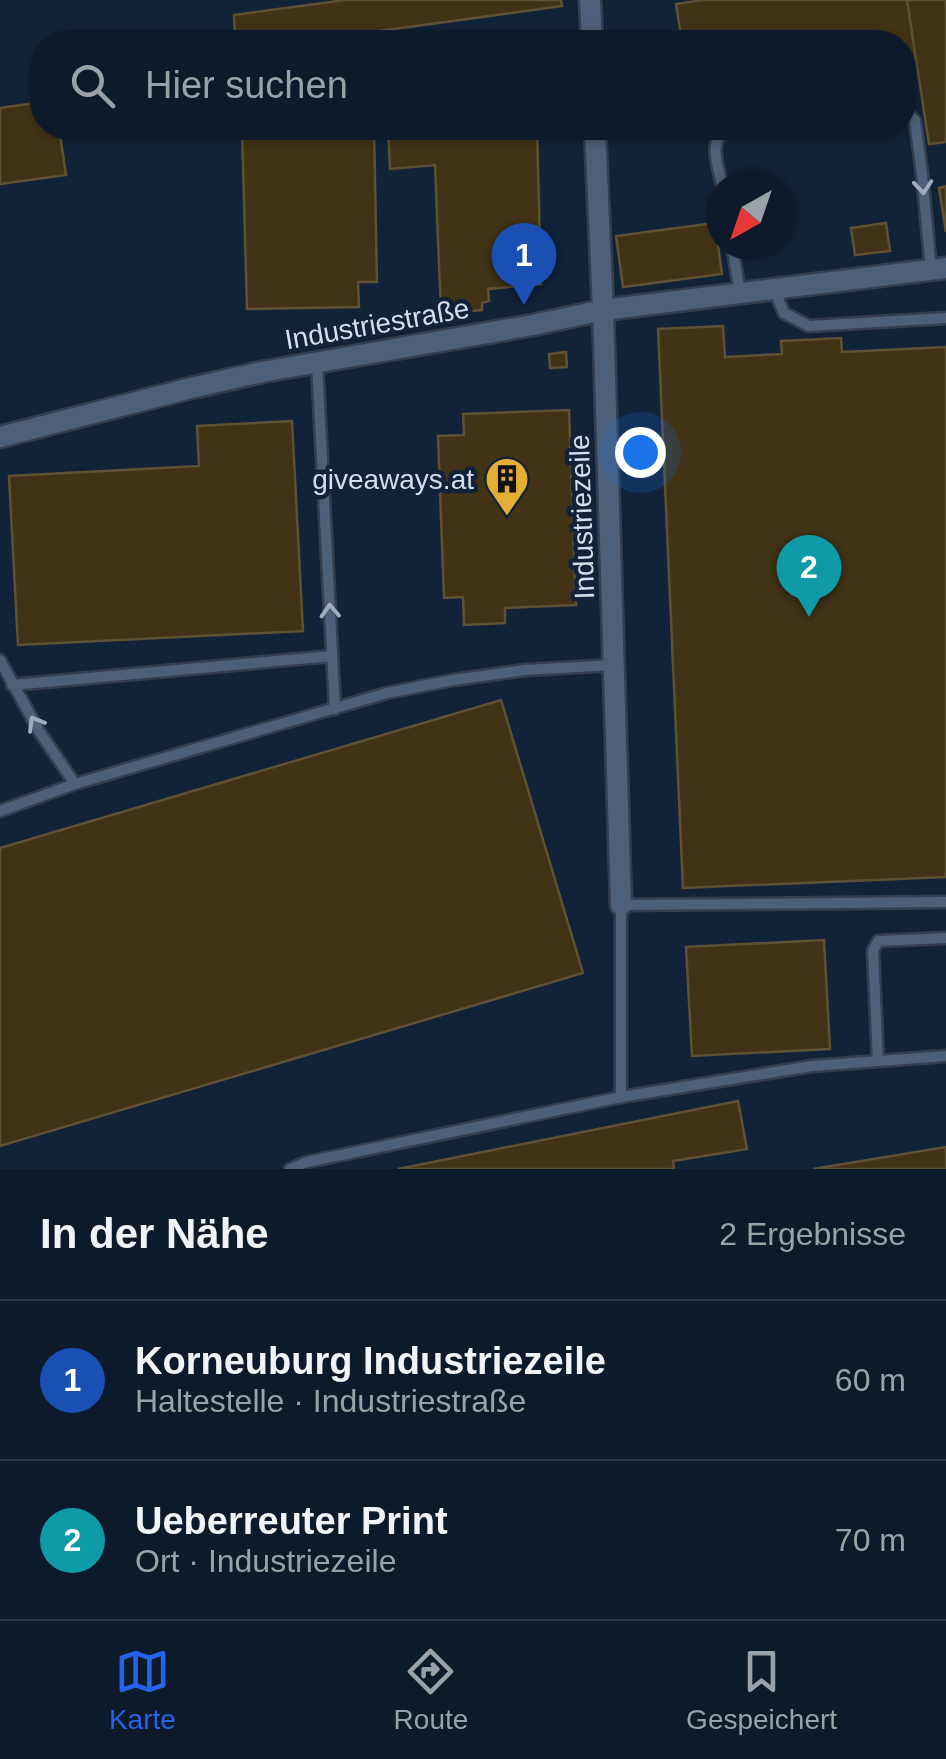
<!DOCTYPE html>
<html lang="de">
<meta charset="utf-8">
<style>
:root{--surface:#0d1a2b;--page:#1b2737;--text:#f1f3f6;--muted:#9aa1a9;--line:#2d3847;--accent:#2563eb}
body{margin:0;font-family:Helvetica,sans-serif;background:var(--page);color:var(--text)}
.compass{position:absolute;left:706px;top:170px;width:90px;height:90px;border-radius:50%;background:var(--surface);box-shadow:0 2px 8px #0004;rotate:220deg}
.you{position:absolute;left:640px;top:452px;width:35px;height:35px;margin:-25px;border:8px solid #fff;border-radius:50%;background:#1a73e8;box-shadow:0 0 0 15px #1a73e833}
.badge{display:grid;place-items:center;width:65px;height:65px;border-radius:50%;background:var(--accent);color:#fff;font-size:32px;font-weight:700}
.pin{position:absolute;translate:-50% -82px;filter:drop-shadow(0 2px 5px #0008)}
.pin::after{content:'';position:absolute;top:52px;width:35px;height:30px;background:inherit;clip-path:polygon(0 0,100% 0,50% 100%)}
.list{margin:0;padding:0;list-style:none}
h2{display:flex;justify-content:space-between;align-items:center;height:130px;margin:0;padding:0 40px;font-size:42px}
h2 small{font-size:32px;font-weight:400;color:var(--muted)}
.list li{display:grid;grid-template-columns:65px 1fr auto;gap:30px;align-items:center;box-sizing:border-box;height:160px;padding:0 40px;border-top:2px solid var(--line)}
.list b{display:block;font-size:38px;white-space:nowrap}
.list p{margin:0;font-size:32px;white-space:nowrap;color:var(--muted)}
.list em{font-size:32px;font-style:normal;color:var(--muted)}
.icon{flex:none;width:55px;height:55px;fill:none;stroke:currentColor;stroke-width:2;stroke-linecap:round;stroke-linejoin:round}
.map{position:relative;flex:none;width:946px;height:1169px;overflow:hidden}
.search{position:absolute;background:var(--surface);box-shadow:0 2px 8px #0004;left:30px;right:30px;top:30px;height:110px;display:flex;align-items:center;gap:25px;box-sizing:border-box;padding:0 35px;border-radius:40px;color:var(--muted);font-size:38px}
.sheet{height:450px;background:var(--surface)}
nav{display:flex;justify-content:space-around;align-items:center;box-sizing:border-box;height:140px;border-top:2px solid var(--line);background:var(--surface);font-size:28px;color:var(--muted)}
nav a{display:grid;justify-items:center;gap:5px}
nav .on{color:var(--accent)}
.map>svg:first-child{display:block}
</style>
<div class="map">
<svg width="946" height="1169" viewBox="0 0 946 1169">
<rect width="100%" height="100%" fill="#112339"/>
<path fill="#423316" stroke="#605135" stroke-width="2.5" d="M345,0H561L562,6L299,42H235L234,15Z
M703,0H907L916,60L904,61V42H682L676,4Z
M907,0H946V142L929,144Z
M482,38L534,40V42H454Z
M42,102V128H59L66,175L0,184V108Z
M242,128H374L377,282H358L359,307L247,309Z
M388,128H537L541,284L488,289L489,301L482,303V310L441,314L435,165L390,169Z
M946,186V232L939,188Z
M715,223L722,274L623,287L616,236Z
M886,223L890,251L855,255L851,228Z
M723,326L725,357L782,354L781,341L841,338L842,352L946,347V877L683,888L658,329Z
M566,352L567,367L550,368L549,354Z
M569,410L576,605L505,608V623L464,625L463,597L444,598L438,436L464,435L463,414Z
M292,421L303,631L18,645L9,476L199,466L197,426Z
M501,700L583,973L0,1146V848Z
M824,940L830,1049L692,1056L686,947Z
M738,1101L747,1149L673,1161L674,1169H398Z
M946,1147V1169H813Z"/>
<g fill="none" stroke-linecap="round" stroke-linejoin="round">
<defs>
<path id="lane" d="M904,109L915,121L922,174L931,270
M722,185C718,165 707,140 728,128
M732,245L740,293
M774,289L784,313L809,326L946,318
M317,363L335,709
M0,660L39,731L75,784
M12,685L332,656
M0,811L75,784L387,693L453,680L525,670L614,665
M878,1061L873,951L878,941L946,938
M621,1097L812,1066L946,1056
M290,1169L307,1162L621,1097V905L946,902"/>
<path id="street" d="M590,0L592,42
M595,128L603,310L621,905
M0,437L191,388L262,372L533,325L603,310L946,268"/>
</defs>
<use href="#lane" stroke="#333e50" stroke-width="15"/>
<use href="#street" stroke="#333e50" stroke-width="25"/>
<use href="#lane" stroke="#4c6079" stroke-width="10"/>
<use href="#street" stroke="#4c6079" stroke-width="20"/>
</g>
<defs><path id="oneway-chevron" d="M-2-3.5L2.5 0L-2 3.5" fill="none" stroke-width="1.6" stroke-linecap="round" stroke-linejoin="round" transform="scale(2.5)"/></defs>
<g stroke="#9dacbf">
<use href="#oneway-chevron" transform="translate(923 187) rotate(85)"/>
<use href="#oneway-chevron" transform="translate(330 611) rotate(-93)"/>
<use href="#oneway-chevron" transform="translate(35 723) rotate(-121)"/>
</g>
<defs>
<symbol id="building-pin" viewBox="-11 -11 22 30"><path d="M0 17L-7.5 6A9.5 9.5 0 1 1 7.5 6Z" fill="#e4ae35" stroke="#112339"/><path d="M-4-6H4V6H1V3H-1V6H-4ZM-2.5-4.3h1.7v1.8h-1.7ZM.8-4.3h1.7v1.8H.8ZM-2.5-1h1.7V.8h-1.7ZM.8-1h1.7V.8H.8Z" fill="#111"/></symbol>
</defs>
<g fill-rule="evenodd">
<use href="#building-pin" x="482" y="454" width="50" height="68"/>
</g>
<g text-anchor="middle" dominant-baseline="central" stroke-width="9" stroke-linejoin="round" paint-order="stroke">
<g font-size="28" fill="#d3deed" stroke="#112339">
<text transform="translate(377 324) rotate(-10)">Industriestraße</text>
<text transform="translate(582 517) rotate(-92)">Industriezeile</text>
</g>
<g font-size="28" fill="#d3deed" stroke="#112339" text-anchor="end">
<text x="474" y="479">giveaways.at</text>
</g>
</g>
</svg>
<svg class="compass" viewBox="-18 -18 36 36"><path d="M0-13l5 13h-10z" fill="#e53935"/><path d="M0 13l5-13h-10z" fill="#9aa1a9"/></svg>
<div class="you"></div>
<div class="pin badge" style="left:524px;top:305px;background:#1a4fb4">1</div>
<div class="pin badge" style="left:809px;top:617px;background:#0f9aa8">2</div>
<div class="search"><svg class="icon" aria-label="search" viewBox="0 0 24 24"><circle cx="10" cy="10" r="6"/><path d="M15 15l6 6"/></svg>Hier suchen</div>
</div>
<section class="sheet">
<h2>In der Nähe<small>2 Ergebnisse</small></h2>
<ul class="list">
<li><span class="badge" style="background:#1a4fb4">1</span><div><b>Korneuburg Industriezeile</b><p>Haltestelle · Industriestraße</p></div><em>60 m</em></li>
<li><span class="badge" style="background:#0f9aa8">2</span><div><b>Ueberreuter Print</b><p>Ort · Industriezeile</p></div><em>70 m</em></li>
</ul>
</section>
<nav>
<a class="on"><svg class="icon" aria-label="map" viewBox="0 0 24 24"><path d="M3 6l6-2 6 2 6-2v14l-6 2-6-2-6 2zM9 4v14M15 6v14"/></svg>Karte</a>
<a><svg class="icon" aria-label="directions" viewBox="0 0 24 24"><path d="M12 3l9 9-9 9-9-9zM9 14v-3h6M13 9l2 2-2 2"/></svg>Route</a>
<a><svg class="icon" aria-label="saved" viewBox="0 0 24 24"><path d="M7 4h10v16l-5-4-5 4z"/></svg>Gespeichert</a>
</nav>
